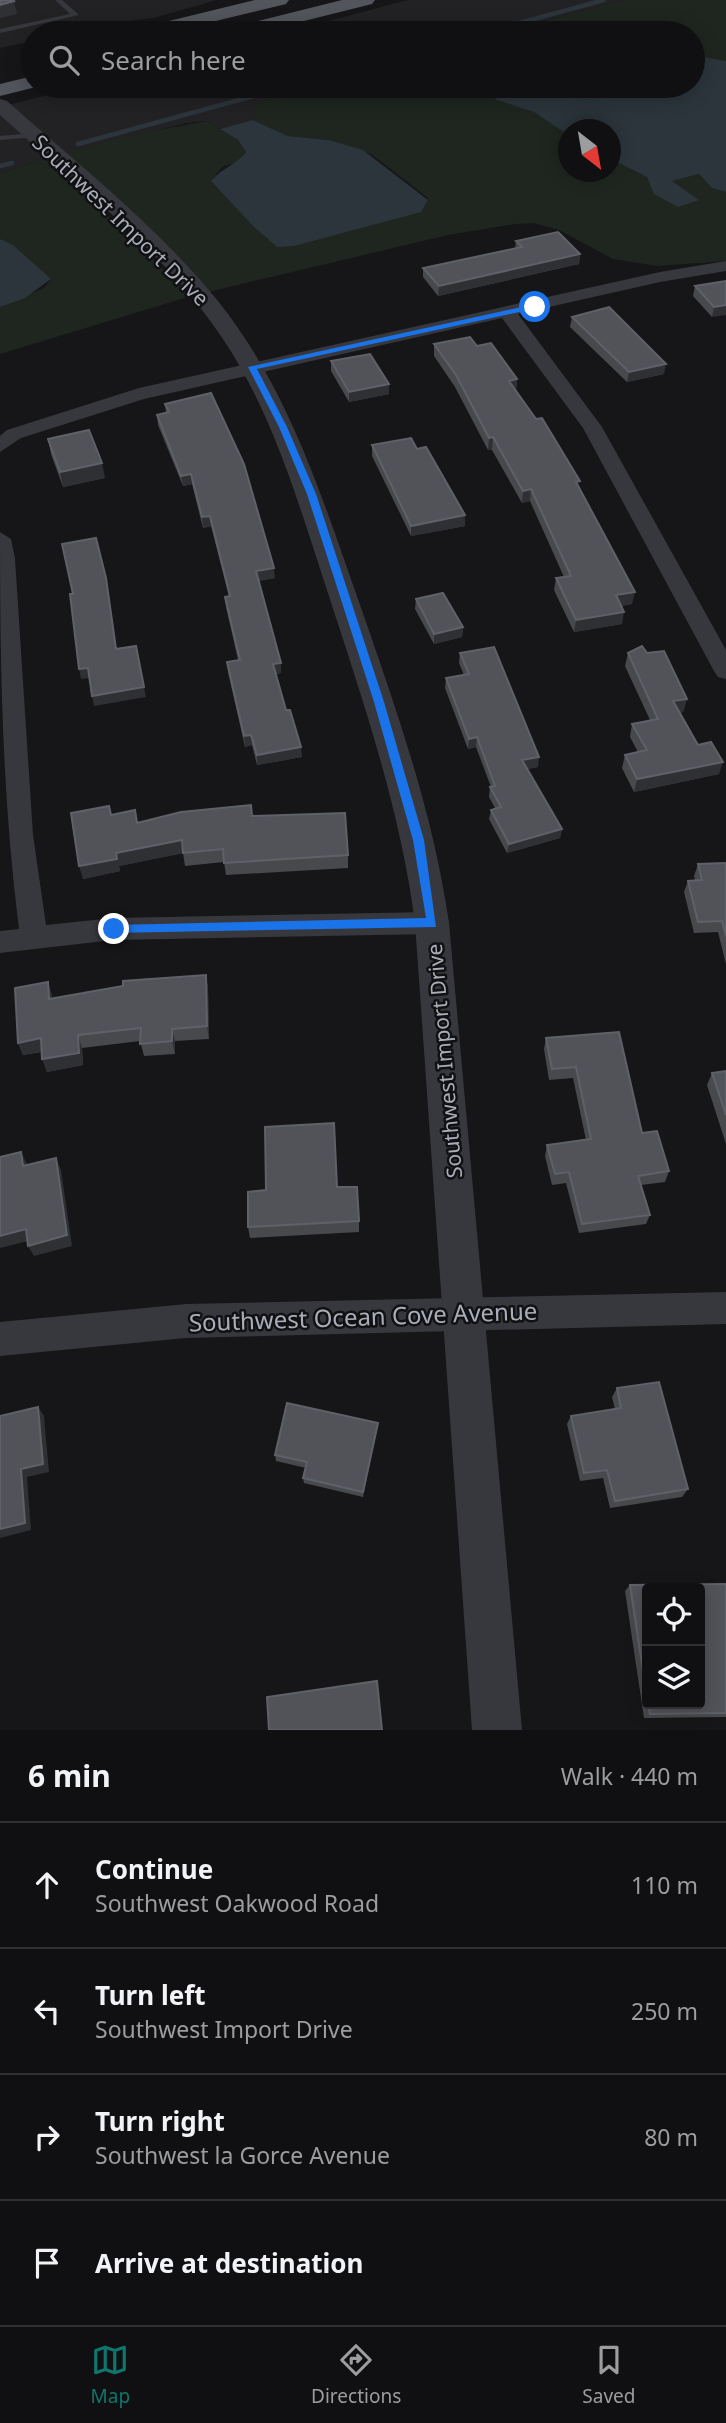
<!DOCTYPE html>
<meta charset="utf-8">
<style>
:root{--surface:#101012;--page:#1e1e20;--text:#f1f3f6;--muted:#9c9d9f;--line:#303032;--accent:#0f766e}
body{margin:0;font-family:"Noto Sans",sans-serif;background:var(--page);color:var(--text)}
.controls{position:absolute;right:21px;bottom:21px;display:grid;overflow:hidden;border-radius:7px;box-shadow:0 4px 18px #0003}
.controls button{width:63px;height:63px;display:grid;place-items:center;padding:0;border:0;border-bottom:2px solid var(--line);background:var(--surface);color:var(--text);font:35px sans-serif}
.compass{position:absolute;left:558px;top:119px;width:63px;height:63px;border-radius:50%;background:var(--surface);box-shadow:0 4px 18px #0003;rotate:149deg}
.stop{position:absolute;width:21px;height:21px;margin:-16px;border:5px solid #1a73e8;border-radius:50%;background:#fff}
.stop.end{background:#1a73e8;border-color:#fff;box-shadow:0 2px 7px #0008}
.list{margin:0;padding:0;list-style:none}
h2{display:flex;justify-content:space-between;align-items:center;height:91px;margin:0;padding:0 28px;font-size:30px}
h2 small{font-size:23px;font-weight:400;color:var(--muted)}
.list li{display:grid;grid-template-columns:46px 1fr auto;gap:21px;align-items:center;box-sizing:border-box;height:126px;padding:0 28px;border-top:2px solid var(--line)}
.list b{display:block;font-size:26px;white-space:nowrap}
.list p{margin:0;font-size:23px;white-space:nowrap;color:var(--muted)}
.list em{font-size:23px;font-style:normal;color:var(--muted)}
.icon{flex:none;width:38px;height:38px;fill:none;stroke:currentColor;stroke-width:2;stroke-linecap:round;stroke-linejoin:round}
.map{position:relative;flex:none;width:726px;height:1730px;overflow:hidden}
.search{position:absolute;background:var(--surface);box-shadow:0 4px 18px #0003;left:21px;right:21px;top:21px;height:77px;display:flex;align-items:center;gap:18px;box-sizing:border-box;padding:0 24px;border-radius:38px;color:var(--muted);font-size:26px}
.sheet{height:595px;background:var(--surface)}
nav{display:flex;justify-content:space-around;align-items:center;box-sizing:border-box;height:98px;border-top:2px solid var(--line);background:var(--surface);font-size:19px;color:var(--muted)}
nav a{display:grid;justify-items:center;gap:4px}
nav .on{color:var(--accent)}
.map>svg:first-child{display:block}
</style>
<div class="map">
<svg width="726" height="1730" viewBox="0 0 726 1730">
<rect width="100%" height="100%" fill="#161618"/>
<path fill="#222225" d="M0,0H217L153,18L99,24L64,33H33V41L0,48Z
M408,0H623L500,33H283Z
M82,86H316L257,103L253,120L243,125L220,129L207,121L186,123L63,154L9,105Z
M0,113L48,158L0,173Z"/>
<path fill="#1e261f" d="M623,0H726V61L693,55V33H500Z
M316,86H494L487,91L489,94L534,112L568,135V172H610L611,159L647,177L655,194L698,200L671,181L699,174L712,188L726,192V261L657,266L613,259L559,230L534,223L515,224L448,235L208,292L63,154L121,137L207,121L238,140L246,152L238,162L222,167L211,181L268,240L422,208L428,198L371,154L329,140L288,136L253,120L257,103Z
M48,158L191,296L0,354V307L44,288L51,279L0,239V173Z"/>
<path fill="#2c353c" d="M693,55L726,61V192L712,188L699,174L672,181L699,200L678,207L654,194L647,177L611,159L610,130H568V135L534,112L497,100L486,91L494,86H693Z
M253,120L288,136L329,140L363,150L428,200L421,212L294,246L277,247L255,228L211,181C222,168 236,165 246,152L238,140L220,129Z
M0,239L13,245L51,279L25,298L0,307Z"/>
<g fill="none" stroke-linecap="round" stroke-linejoin="round">
<path stroke="#2c353c" stroke-width="4.5" d="M483,33L604,0
M78,144L290,86
M0,166L12,163"/>
<path fill="#37383d" fill-rule="evenodd" d="M55,0H62L79,15L0,33V29L70,14Z
M33,133H36V137L0,140V136Z"/>
<path fill="#37383d" fill-rule="evenodd" d="M726,261V271L660,282L518,314L602,427L726,650V679L718,677L714,671L583,428L502,318L144,399L21,438L0,452V436L7,430L139,388L660,272Z
M0,532L11,539L15,559L33,835L46,925L113,918L432,912L442,915L446,923L442,931L432,934L113,940L0,953V931L19,929C2,796 0,665 0,532Z
M726,1292V1324L186,1338L0,1356V1322L186,1304Z"/>
<path fill="#37383d" fill-rule="evenodd" d="M0,99L7,101C79,165 157,226 218,301C289,390 322,497 359,602C396,708 433,812 449,923L522,1730H472L415,923C400,807 362,698 326,587C298,502 273,414 223,339C164,251 77,185 0,115Z"/>
<path fill="#53555c" fill-rule="evenodd" d="M255,0H289L286,4L166,33H133L136,29Z
M342,0H375L372,4L256,33H242L239,29L242,25Z
M33,76V86H40L0,96V84Z"/>
</g>
<path fill="#47494d" fill-rule="evenodd" d="M516,241L580,254L579,264L438,296L423,277V268L515,248Z
M726,281L712,317L693,296L695,286Z
M572,317L664,374L627,382L570,327Z
M434,344L477,346L517,379L516,391L579,488L632,604L621,606L622,624L574,632L554,590L556,578L564,577L530,501L522,503L492,450H488L455,387L434,356Z
M331,361L389,384V394L349,402L331,371Z
M165,404L275,578L258,581L281,663V673L276,674L286,710L302,757L257,765L252,745L245,747L228,672L227,662L238,660L226,607L225,597L229,596L211,526L203,528L192,484L183,486L158,425L157,415L166,413Z
M48,439L105,478L63,487L51,454Z
M372,445L465,526L411,536L372,456Z
M416,599L463,627L462,637L434,644L415,609Z
M460,653L538,767L527,769L562,829L560,838L507,853L489,819L491,810L495,808L489,797L490,787H491L476,747L468,749L445,688L446,678L464,675L459,663Z
M628,653H647L687,699L683,712L680,713L698,745L719,774L634,792L622,768L625,755L638,752L630,737L632,724L650,720L625,666Z
M111,815L137,823L252,816L348,855V868L226,875L224,862L185,866L183,853L119,866L120,871L83,879Z
M726,863V964L718,932L694,933L684,892L688,881L695,880L694,876L698,864Z
M206,975L208,988L209,1039L175,1041V1054L144,1056L140,1041L82,1048L83,1065L47,1072L41,1052L23,1055L18,1043L48,982L52,998Z
M546,1038L642,1133L669,1171L665,1182L641,1185L650,1215L646,1224L579,1233L566,1183L552,1185L545,1156L547,1145L586,1140L573,1078L549,1080L544,1049Z
M726,1071V1144L707,1085L712,1073Z
M337,1187L359,1221V1232L250,1238L248,1227Z
M617,1388L688,1489L682,1497L610,1508L603,1478L580,1481L567,1424L571,1416L615,1409L612,1397Z
M378,1423L377,1429L363,1497L304,1483L303,1478L306,1468L276,1461L275,1455Z
M726,1584V1717L644,1718L625,1591L630,1585ZM647,1588L700,1704H647Z"/>
<path fill="#2f3033" d="M14,1L17,14L0,18V5Z
M580,254L579,264L438,296L439,286Z
M726,305V315L712,317L714,307Z
M666,364L664,374L627,382L629,372Z
M517,379L516,391L509,381Z
M389,384V394L349,402V392Z
M493,437L492,450H488L489,438Z
M102,463L105,478L63,487L60,472Z
M191,474L192,484L183,486L181,476Z
M531,489L530,501L522,503L523,491Z
M465,515V526L411,536V526Z
M210,516L211,526L203,528L202,517Z
M274,568L275,578L256,581V571Z
M635,592L632,604L613,607L616,595Z
M624,612L622,624L574,632L576,620Z
M463,627L462,637L434,644V634Z
M281,663V673L274,674L273,664Z
M88,668L90,678L81,679L79,669Z
M144,687L146,697L94,706L92,696Z
M687,699L683,712L670,714L673,701Z
M251,735L252,745L245,747L244,736Z
M477,737L476,747L468,749L469,739Z
M301,747L302,757L257,765V755Z
M539,757L538,767L521,770L522,760Z
M723,762L719,774L634,792L637,779Z
M562,829L560,838L507,853L509,844Z
M182,840L184,853L119,866L120,871L83,879L79,866L116,853Z
M206,975L208,988L209,1039L207,1026Z
M48,982L52,995L53,1012L49,999Z
M172,1029L175,1041V1054L172,1041Z
M78,1035L82,1048L83,1065L47,1072L42,1059Z
M41,1038L45,1051L23,1055L18,1043Z
M21,1152L27,1164L29,1178L23,1166Z
M56,1158L61,1170L72,1246L34,1256L28,1246Z
M26,1229L32,1240L0,1248V1236Z
M38,1407L44,1416L49,1472L27,1477L31,1530L0,1538V1529L21,1469Z
M378,1423L377,1429L363,1497V1492Z"/>
<path fill="#525359" stroke="#5f6168" stroke-width="2" d="M0,0H13L14,1L0,5Z
M558,232L580,254L439,286L423,268L522,247L516,241Z
M726,281V305L714,307L695,286Z
M609,307L666,364L629,372L572,317Z
M470,337L477,346L491,343L517,379L509,381L536,419L542,418L580,481L576,482L635,592L616,595L624,612L576,620L556,578L571,576L531,489L523,491L493,437L489,438L456,375L434,344Z
M370,354L389,384L349,392L331,361Z
M211,393L244,464L274,568L256,571L281,663L273,664L286,710H290L301,747L257,755L251,735L244,736L227,662L240,660L225,597L230,596L210,516L202,517L191,474L181,476L157,415L169,412L165,404Z
M89,430L102,463L60,472L48,439Z
M411,438L417,449L426,447L465,515L411,526L372,445Z
M96,538L106,578L116,649L136,646L144,687L92,696L88,668L79,669L70,594H73L62,544Z
M443,593L463,627L434,634L416,599Z
M642,646L647,653L664,651L687,699L673,701L698,745L711,742L723,762L637,779L625,755L647,750L632,724L658,719L628,653Z
M494,647L539,757L522,760L562,829L509,844L491,810L501,807L490,787L495,786L477,737L469,739L446,678L469,674L460,653Z
M251,805L252,816L345,813L348,855L224,863L223,849L183,853L182,840L116,853L117,859L79,866L71,813L109,806L111,815L135,810L137,823L181,812Z
M726,863V936L722,921L698,922L688,881L702,880L698,864Z
M206,975L207,1026L172,1029V1041L140,1044L141,1028L78,1035L79,1053L42,1059L41,1038L18,1043L15,988L48,982L49,999L123,986V981Z
M619,1032L642,1133L657,1131L669,1171L638,1176L650,1215L582,1224L569,1172L555,1174L547,1145L591,1139L576,1067L552,1069L546,1038Z
M726,1071V1115L712,1073Z
M334,1123L337,1187H357L359,1221L248,1227V1192L266,1190L265,1127Z
M21,1152L23,1166L56,1158L67,1235L28,1246L26,1229L0,1236V1157Z
M659,1382L688,1489L615,1501L607,1470L584,1473L571,1416L621,1408L617,1388Z
M287,1403L378,1423L363,1492L303,1478L307,1462L275,1455Z
M38,1407L43,1464L21,1469L25,1523L0,1529V1416Z
M726,1584V1713L650,1714L648,1704H700V1588H647V1698L630,1585Z
M377,1681L382,1730H269L267,1697Z"/>
<path fill="#1a73e8" d="M535,304L538,308L257,369L287,427L316,494L384,702L424,840L436,927L110,933L108,929L114,925L426,918L413,840L374,702L307,494L279,427L248,367Z"/>
<g text-anchor="middle" dominant-baseline="central" stroke-width="5" stroke-linejoin="round" paint-order="stroke">
<g font-size="21" fill="#a8adb8" stroke="#111113">
<text transform="translate(121 220) rotate(44)">Southwest Import Drive</text>
<text transform="translate(444 1061) rotate(-95)">Southwest Import Drive</text>
</g>
<g font-size="24" fill="#a8adb8" stroke="#111113">
<text transform="translate(363 1316) rotate(-2)">Southwest Ocean Cove Avenue</text>
</g>
</g>
</svg>
<div class="controls">
<button><svg class="icon" aria-label="locate" viewBox="0 0 24 24"><circle cx="12" cy="12" r="6"/><path d="M12 2v4M12 18v4M2 12h4M18 12h4"/></svg></button>
<button><svg class="icon" aria-label="layers" viewBox="0 0 24 24"><path d="M12 4l9 5-9 5-9-5zM3 14l9 5 9-5"/></svg></button>
</div>
<svg class="compass" viewBox="-18 -18 36 36"><path d="M0-13l5 13h-10z" fill="#e53935"/><path d="M0 13l5-13h-10z" fill="#9c9d9f"/></svg>
<div class="stop" style="left:535px;top:307px"></div>
<div class="stop end" style="left:114px;top:929px"></div>
<div class="search"><svg class="icon" aria-label="search" viewBox="0 0 24 24"><circle cx="10" cy="10" r="6"/><path d="M15 15l6 6"/></svg>Search here</div>
</div>
<section class="sheet">
<h2>6 min<small>Walk · 440 m</small></h2>
<ul class="list">
<li><svg class="icon" aria-label="ahead" viewBox="0 0 24 24"><path d="M12 20V5M6 11l6-6 6 6"/></svg><div><b>Continue</b><p>Southwest Oakwood Road</p></div><em>110 m</em></li>
<li><svg class="icon" aria-label="left" viewBox="0 0 24 24"><path d="M17 20v-9H6M10 6l-5 5 5 5"/></svg><div><b>Turn left</b><p>Southwest Import Drive</p></div><em>250 m</em></li>
<li><svg class="icon" aria-label="right" viewBox="0 0 24 24"><path d="M7 20v-9h11M14 6l5 5-5 5"/></svg><div><b>Turn right</b><p>Southwest la Gorce Avenue</p></div><em>80 m</em></li>
<li><svg class="icon" aria-label="arrive" viewBox="0 0 24 24"><path d="M6 21V4h12l-3 4 3 4H6"/></svg><div><b>Arrive at destination</b></div></li>
</ul>
</section>
<nav>
<a class="on"><svg class="icon" aria-label="map" viewBox="0 0 24 24"><path d="M3 6l6-2 6 2 6-2v14l-6 2-6-2-6 2zM9 4v14M15 6v14"/></svg>Map</a>
<a><svg class="icon" aria-label="directions" viewBox="0 0 24 24"><path d="M12 3l9 9-9 9-9-9zM9 14v-3h6M13 9l2 2-2 2"/></svg>Directions</a>
<a><svg class="icon" aria-label="saved" viewBox="0 0 24 24"><path d="M7 4h10v16l-5-4-5 4z"/></svg>Saved</a>
</nav>
